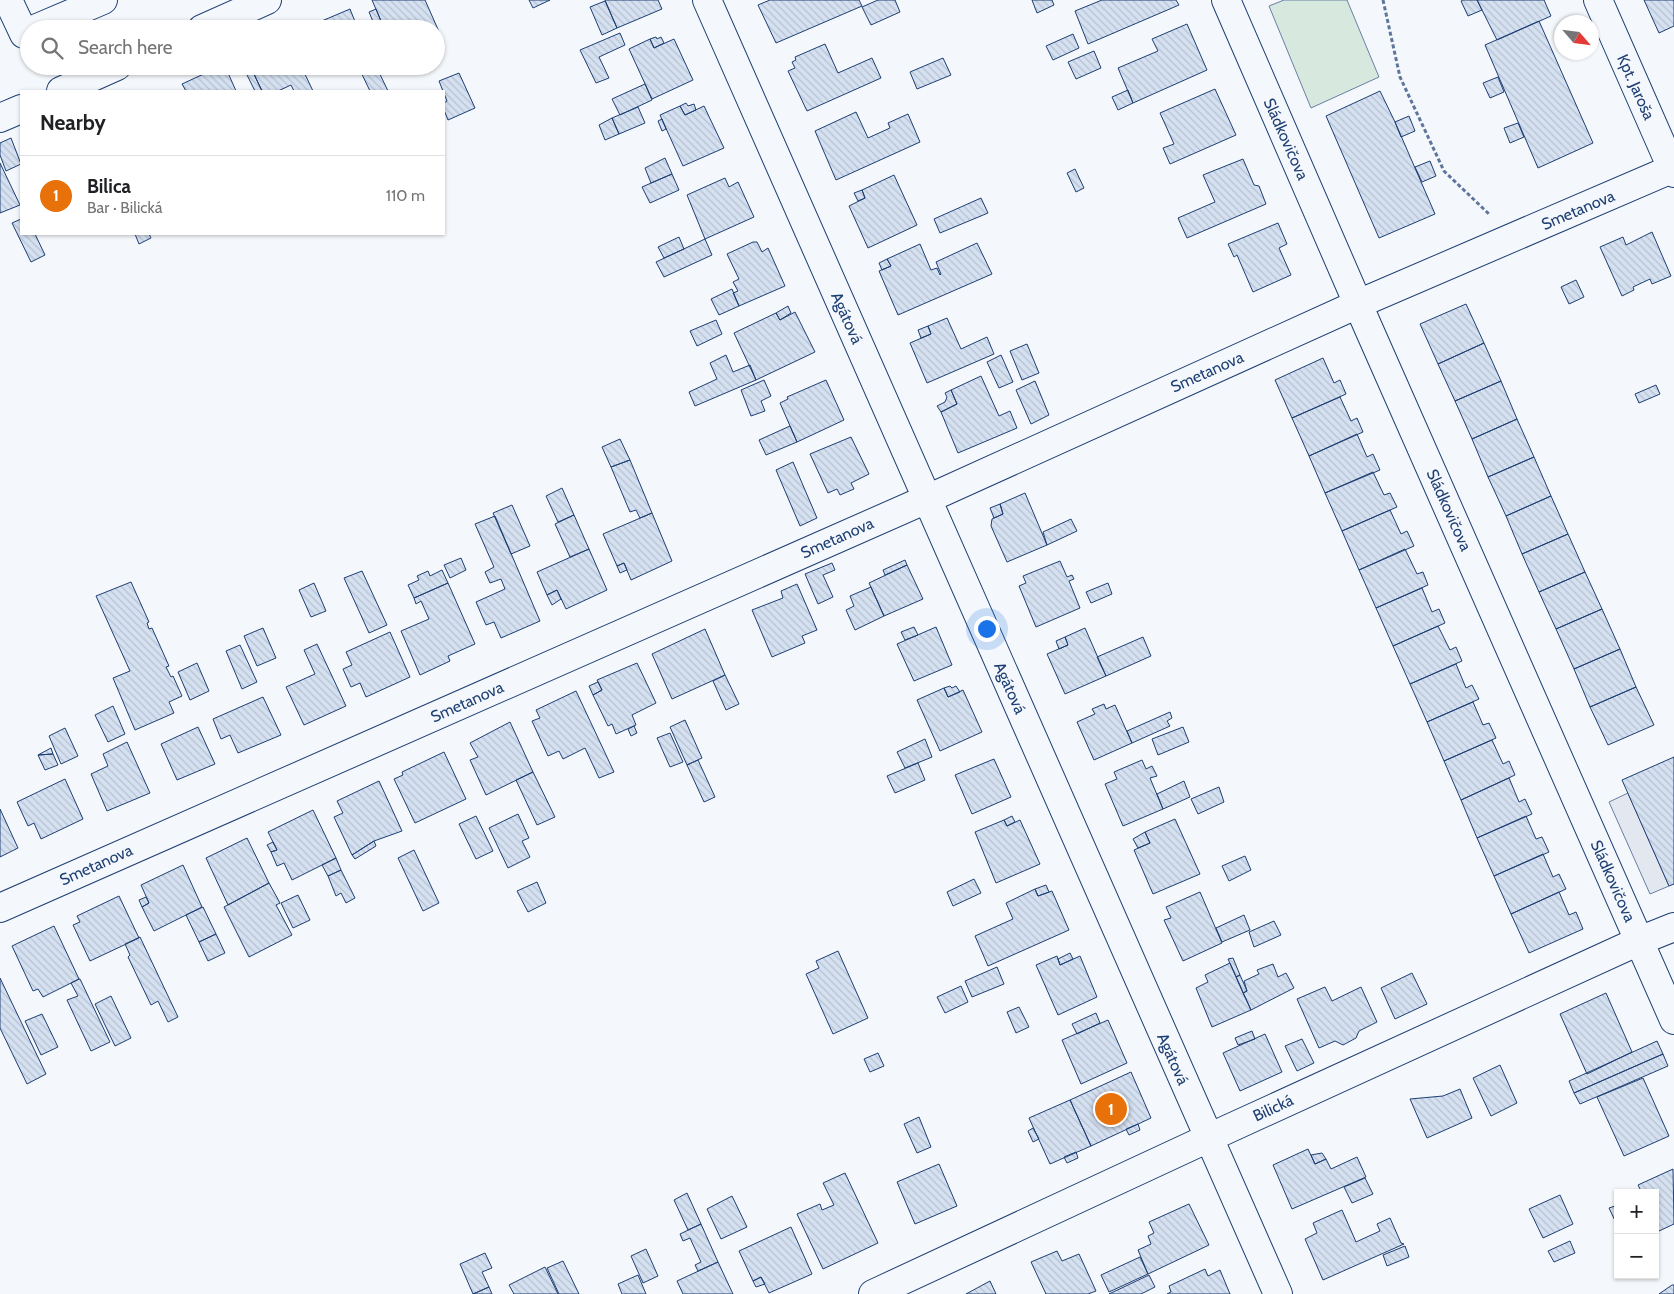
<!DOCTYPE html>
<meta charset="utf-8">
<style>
:root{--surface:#fff;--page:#f2f2f2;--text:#202124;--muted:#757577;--line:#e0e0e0;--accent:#7c3aed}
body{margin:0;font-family:Cabin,sans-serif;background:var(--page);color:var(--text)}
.controls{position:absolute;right:15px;bottom:15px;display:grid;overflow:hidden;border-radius:0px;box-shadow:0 1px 4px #0004}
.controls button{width:45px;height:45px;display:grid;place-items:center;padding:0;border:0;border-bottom:1px solid var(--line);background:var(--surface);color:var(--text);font:25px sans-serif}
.compass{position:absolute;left:1554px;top:15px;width:45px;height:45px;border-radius:50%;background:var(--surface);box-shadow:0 1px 4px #0004;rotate:118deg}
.you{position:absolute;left:986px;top:628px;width:18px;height:18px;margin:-12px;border:4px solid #fff;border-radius:50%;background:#1a73e8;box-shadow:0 0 0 8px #1a73e833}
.badge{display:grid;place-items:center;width:32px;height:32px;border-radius:50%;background:var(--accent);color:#fff;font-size:16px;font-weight:700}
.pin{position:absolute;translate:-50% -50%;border:2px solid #fff;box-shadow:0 1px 5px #0006}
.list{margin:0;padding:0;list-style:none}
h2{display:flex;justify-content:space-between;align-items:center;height:65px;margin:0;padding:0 20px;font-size:21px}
h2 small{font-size:16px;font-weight:400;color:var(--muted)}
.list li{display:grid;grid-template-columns:32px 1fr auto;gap:15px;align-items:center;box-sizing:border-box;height:80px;padding:0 20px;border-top:1px solid var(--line)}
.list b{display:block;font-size:19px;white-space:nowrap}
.list p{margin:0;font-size:16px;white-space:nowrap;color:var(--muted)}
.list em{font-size:16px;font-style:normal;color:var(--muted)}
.icon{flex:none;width:28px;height:28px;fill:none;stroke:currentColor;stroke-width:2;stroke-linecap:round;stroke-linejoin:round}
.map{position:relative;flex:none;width:1674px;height:1294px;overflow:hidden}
.search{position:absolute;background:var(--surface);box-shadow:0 1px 4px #0004;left:20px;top:20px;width:425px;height:55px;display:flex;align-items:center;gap:12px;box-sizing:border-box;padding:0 18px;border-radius:28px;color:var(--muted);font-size:19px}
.panel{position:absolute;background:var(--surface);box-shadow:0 1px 4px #0004;left:20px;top:90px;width:425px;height:145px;border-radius:0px}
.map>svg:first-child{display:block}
</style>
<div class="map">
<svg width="1674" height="1294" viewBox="0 0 1674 1294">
<defs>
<pattern id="building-back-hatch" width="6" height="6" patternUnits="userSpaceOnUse" patternTransform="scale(1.25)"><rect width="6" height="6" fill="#d5e0f0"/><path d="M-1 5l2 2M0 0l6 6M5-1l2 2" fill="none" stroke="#b6c1d1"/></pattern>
</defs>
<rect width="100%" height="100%" fill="#f4f7fb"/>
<path fill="#d7e8df" stroke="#687fa3" d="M1284,0H1347L1379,77L1311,108L1269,6Z"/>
<path fill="#e3e8f0" stroke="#687fa3" d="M1628,793L1669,886L1650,894L1609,802Z"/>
<path fill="url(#building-back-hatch)" stroke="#1d3f73" d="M372,0H425L444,43L436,46V29H374L372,25L381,21Z
M529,0H550L533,8Z
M605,0H658L662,9L617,28Z
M770,0H859L862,6L776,43L758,5Z
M878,0H895L900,12L871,25L862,7Z
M1032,0H1052L1054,5L1037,13Z
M1102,0H1176L1179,5L1088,44L1075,11Z
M1463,0H1477L1482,10L1468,16L1461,1Z
M1477,0H1544L1551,16L1497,40Z
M1644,0H1674V26L1659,33Z
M605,1L617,28L602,35L590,7Z
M350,9L358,29H311L310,26Z
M376,9L381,21L374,24L369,12Z
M1539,21L1593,143L1538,168L1485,45Z
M1187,24L1207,70L1133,103L1118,68L1158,51L1152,39Z
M620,33L625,45L599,57L609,78L596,83L580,50Z
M1073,34L1079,48L1053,60L1046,46Z
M656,37L657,39L661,37L664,43L654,48L650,39Z
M650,39L654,48L674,39L693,80L652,99L629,49Z
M825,44L838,73L872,58L881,78L807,111L788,71L795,68L792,62L796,60L795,57Z
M1094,51L1101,68L1076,79L1068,62Z
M943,58L951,75L917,89L910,72Z
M221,66H225L236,91H186L182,84Z
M250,66H301L313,91H294L291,85L278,91H262Z
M358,66H376L388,91H370Z
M391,66H401L403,69L394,74Z
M401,66H417V67L404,73Z
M253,72L262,91H255L247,75Z
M459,73L475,108L448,120L444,110V103L447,101L439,81Z
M1498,77L1504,92L1490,98L1483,83Z
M645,84L652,100L620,115L612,99Z
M1215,89L1236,135L1170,164L1163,148L1174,144L1160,113Z
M1128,90L1133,103L1118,110L1112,97Z
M1380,91L1395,122L1435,214L1379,238L1326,116Z
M686,103L688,106L694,104L696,110L685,115L680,106Z
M680,106L685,115L704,106L724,148L683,166L660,115Z
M638,107L645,123L619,134L612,118Z
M856,112L868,138L890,128L888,123L908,114L920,142L836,180L815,131Z
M1409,116L1415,131L1401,137L1395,122Z
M612,118L619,134L605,140L599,125Z
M662,119L666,129L662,131L658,121Z
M1518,123L1524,137L1510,143L1504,128Z
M11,138L21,164L6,171L0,155V143Z
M665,158L672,174L651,183L645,168Z
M1243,159L1254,185L1259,186L1266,204L1187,238L1178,218L1215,202L1203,175Z
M1430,161L1436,176L1422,182L1415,167Z
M0,163L20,205L0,213Z
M1075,169L1084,188L1076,192L1067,173Z
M672,174L679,190L650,203L642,187Z
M894,175L917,225L868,248L849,206L865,198L862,190Z
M725,178L729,187L738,182L754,217L705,239L687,195Z
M862,190L865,198L858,201L854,193Z
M981,198L988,213L940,233L934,219Z
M21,219V234H35L45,255L31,262L12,223Z
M1278,223L1287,244L1279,248L1291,275L1253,292L1237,255L1234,257L1228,244Z
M1652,232L1671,276L1652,284L1650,279L1633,287L1634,290L1622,296L1600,247L1623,237L1626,245Z
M135,234H149L151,238L139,244Z
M679,237L684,249L664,258L658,247Z
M705,239L712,255L664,277L656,262Z
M753,242H757L762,252L768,248L785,286L739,306L733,293L738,291L733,282L739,279L727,254Z
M977,243L992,274L898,315L879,271L891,266L887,259L920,244L931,270L937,268L940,275L941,274L936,262Z
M887,259L891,266L882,270L879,263Z
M1576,280L1584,297L1569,304L1561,287Z
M732,289L739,306L719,315L711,299Z
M1466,304L1484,343L1438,364L1420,324Z
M788,306L791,313L780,320L776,313Z
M795,312L815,352L756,380L734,333L776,313L780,320Z
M947,318L961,349L987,337L994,354L927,383L910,343L931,334L928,326Z
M716,320L722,334L697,346L690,331Z
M928,326L931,334L921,338L918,330Z
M1484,343L1501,381L1455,401L1438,364Z
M1027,344L1039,373L1022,380L1010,351Z
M726,355L733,372L750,365L756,380L695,406L689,392L717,379L710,363Z
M1001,355L1013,382L999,388L987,362Z
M1323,358L1334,383L1340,380L1346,394L1292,418L1275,380Z
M981,376L999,416L1010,411L1017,428L958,453L941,412L957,404L951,390Z
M764,380L771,396L761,401L765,411L751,416L741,390Z
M826,380L844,420L797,442L780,403L788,399L787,397Z
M1035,381L1049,415L1031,424L1016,390Z
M1501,381L1517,419L1472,439L1455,401Z
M1656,385L1660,394L1639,403L1635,394Z
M951,390L957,404L941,412L937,406L945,402L947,397L945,393Z
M1340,397L1351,421L1357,418L1363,432L1309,456L1292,418Z
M1517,419L1534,457L1488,477L1472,439Z
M790,426L797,442L766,455L759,440Z
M1357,434L1367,457L1373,454L1380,470L1325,493L1309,456Z
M851,437L869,474L851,483L854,489L840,495L837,489L828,493L810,454Z
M620,439L630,460L611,467L602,447Z
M1534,457L1551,496L1506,516L1488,477Z
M630,460L652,513L640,518L636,510L630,512L611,467Z
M793,462L817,518L800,526L776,470Z
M1373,472L1384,495L1390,493L1397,507L1342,531L1325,493Z
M562,488L574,515L558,522L546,496Z
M1025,493L1047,545L1007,562L991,526L992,519L1003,514L1000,504Z
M1551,496L1568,534L1522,554L1506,516Z
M1000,504L1003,514L994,518L990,508Z
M512,505L530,546L511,554L493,513Z
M1390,510L1401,534L1407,531L1414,546L1359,570L1342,531Z
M652,513L672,561L631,580L624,563L617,566L603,534Z
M574,515L589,549L570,557L555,524Z
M495,516L540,621L501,638L494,622L486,625L476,602L505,589L501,579L490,583L485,572L494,567L475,524Z
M1071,519L1077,531L1047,545L1043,532Z
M1568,534L1585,572L1539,592L1522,554Z
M589,549L607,590L566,609L557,590L547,595L537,572Z
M1405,549L1417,574L1423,572L1428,585L1376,608L1359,570Z
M461,558L466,570L450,578L444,565Z
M905,560L907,565L885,575L883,570Z
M1060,561L1067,577L1072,575L1074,579L1069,581L1080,608L1036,627L1019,586L1026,583L1023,576Z
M624,563L627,570L620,573L617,566Z
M832,563L835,570L823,575L833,597L818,604L805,574Z
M907,565L923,599L884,616L869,583Z
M442,570L448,583L414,598L408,585L419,580L417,576L428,571L430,576Z
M362,571L387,625L369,633L344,578Z
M1585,572L1602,609L1556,629L1539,592Z
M131,582L149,622L147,623L149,629L152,628L169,666L166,667L171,677L173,676L182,696L169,702L174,713L135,730L113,678L130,671L96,596Z
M314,583L326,611L311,617L299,590Z
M448,583L475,644L448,656L450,661L420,675L401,631L429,619L421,601L416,604L414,598Z
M1108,583L1112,594L1091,603L1086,592Z
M797,584L817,630L802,636L805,643L772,657L752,610L783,598L781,591Z
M871,587L884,616L855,630L846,610L854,606L850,596Z
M1422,588L1432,612L1439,609L1445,623L1393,646L1376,608Z
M557,590L561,599L552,605L547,595Z
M1602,609L1620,649L1574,669L1556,629Z
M1438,626L1450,650L1456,647L1462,661L1410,684L1393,646Z
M914,627L918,635L905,640L901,632Z
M936,627L952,665L914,681L897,644Z
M263,628L276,658L257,666L244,636Z
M1085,628L1106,676L1065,694L1047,654L1068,645L1065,637Z
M705,629L725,675L672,699L652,654Z
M390,632L410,677L366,697L360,683L351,687L343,669L352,665L346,652Z
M1065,637L1068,645L1059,649L1056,641Z
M1143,637L1151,656L1106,676L1097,657Z
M317,644L346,706L304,725L286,687L315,674L304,650Z
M240,645L257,682L242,689L226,651Z
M1620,649L1636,687L1590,707L1574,669Z
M197,663L209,691L190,700L178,672Z
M637,663L656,703L632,715L636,725L616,734L612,724L608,726L593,695L602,690L597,680Z
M1456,664L1466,688L1472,685L1479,699L1427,722L1410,684Z
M725,675L739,704L726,710L713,681Z
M598,682L602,690L593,695L589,686Z
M950,686L952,688L956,686L960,692L948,697L944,688Z
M1636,687L1654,725L1608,745L1590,707Z
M944,688L948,697L963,690L982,732L940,751L917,700Z
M576,691L614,772L599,778L585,748L563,759L559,751L548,756L532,721L540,718L536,710Z
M263,697L281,735L238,753L230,735L221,739L213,719Z
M1473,702L1483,725L1489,723L1496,738L1444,761L1427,722Z
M1104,704L1106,709L1115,705L1132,743L1094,760L1077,722L1095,714L1092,709Z
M113,706L125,734L108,742L95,715Z
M1170,712L1172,718L1167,721L1170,726L1132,743L1127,731Z
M685,720L702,758L687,765L670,727Z
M510,722L533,772L486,795L470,760L478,757L470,743Z
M634,726L637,733L631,736L628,729Z
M198,727L215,764L177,780L161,744Z
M1183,727L1189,742L1158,755L1152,739Z
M65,728L78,756L61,764L49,736Z
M670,733L683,762L670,767L657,738Z
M925,739L932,757L905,768L897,752Z
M1492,740L1503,764L1509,761L1515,775L1461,800L1444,761Z
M127,742L150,793L107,811L91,774L108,766L103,754Z
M51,748L53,754L38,755Z
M444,752L466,799L415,823L394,779L403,775L402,772Z
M53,754L58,765L45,770L38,755Z
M1674,757V884L1669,886L1622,780Z
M994,759L1011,797L972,814L955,775Z
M698,760L715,797L704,802L687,765Z
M1142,760L1146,769L1152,766L1157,776L1150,778L1163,809L1123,826L1105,784L1117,779L1114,772Z
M918,763L925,780L895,793L887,776Z
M533,772L555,817L537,825L516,780Z
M1509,778L1519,802L1525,799L1532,814L1477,838L1461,800Z
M65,779L83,819L41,839L34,823L28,826L17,802Z
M379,781L402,831L374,841L352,855L334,817L343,813L337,801Z
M1184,781L1190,797L1163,809L1157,794Z
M1219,787L1224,802L1198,814L1191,799Z
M0,809L18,848L0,857Z
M313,810L336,858L292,880L284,863L277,866L271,852L277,850L268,832Z
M518,814L529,838L522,841L530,857L508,868L489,828Z
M476,816L493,851L476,859L459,824Z
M1012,816L1015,822L1007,826L1004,820Z
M1526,816L1536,839L1542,837L1549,852L1494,876L1477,838Z
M1175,819L1200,874L1153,894L1134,850L1150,843L1145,832Z
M1004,820L1007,826L1020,820L1040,864L996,883L975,832Z
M1145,832L1150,843L1138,848L1133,839Z
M247,838L269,883L228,905L206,858Z
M374,841L376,846L355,859L352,855Z
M273,842L277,850L271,852L267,845Z
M414,850L439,903L423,911L398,858Z
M1543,854L1553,877L1559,874L1566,889L1511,914L1494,876Z
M1245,856L1251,870L1229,881L1222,866Z
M336,858L341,870L328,876L322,865Z
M183,865L202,907L154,931L142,907L149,903L141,885Z
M341,870L355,898L346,903L341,893L336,896L328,876Z
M974,879L981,893L953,906L947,892Z
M537,882L546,903L528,912L517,891Z
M269,883L280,903L276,905L292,935L249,957L224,907Z
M1046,885L1049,892L1038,896L1035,889Z
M1035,889L1038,896L1052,891L1069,930L988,966L975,936L1013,919L1006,903Z
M1200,892L1222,943L1183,961L1164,920L1171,918L1166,907Z
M1559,892L1569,915L1576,912L1583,929L1529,953L1511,914Z
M298,895L310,920L293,928L281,903Z
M119,896L139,938L90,961L73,925L80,922L77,916Z
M146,897L149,903L142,907L139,900Z
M203,907L216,934L199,942L186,915Z
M1244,915L1250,930L1222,942L1216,928Z
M1274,921L1281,935L1254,947L1249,932Z
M54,926L79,979L43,997L38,989L33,991L12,946Z
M216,934L225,953L208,961L199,942Z
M140,937L178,1017L168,1022L158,1001L151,1005L128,957L130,955L125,944Z
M838,951L868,1018L833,1034L806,974L819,968L816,961Z
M1070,953L1073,959L1060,965L1058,959Z
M1057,956L1060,965L1080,956L1097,997L1058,1015L1036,965Z
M1233,958L1240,975L1236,977L1228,959Z
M1230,963L1251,1010L1212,1027L1196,988L1208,982L1205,975Z
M1273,964L1278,977L1286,973L1294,988L1251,1010L1243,993L1247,991L1244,981L1259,974L1257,970Z
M997,967L1004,984L972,997L965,981Z
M1412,973L1427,1004L1395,1019L1381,988Z
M1240,975L1247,991L1243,993L1236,977Z
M0,978L46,1074L27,1084L0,1028Z
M79,979H80L110,1042L91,1051L67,1000L78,996L71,983Z
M961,986L968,1002L945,1013L937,997Z
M1325,987L1332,1001L1361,987L1377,1022L1359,1031L1356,1038L1343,1045L1335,1041L1319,1048L1297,999Z
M1606,993L1632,1052L1587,1074L1560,1014Z
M111,996L131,1038L115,1046L95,1004Z
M1019,1007L1029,1027L1016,1033L1007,1012Z
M1096,1013L1100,1023L1077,1034L1072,1024Z
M42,1014L58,1047L41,1055L25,1021Z
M1108,1020L1127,1063L1081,1084L1062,1040Z
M1252,1031L1255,1039L1238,1045L1235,1038Z
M1265,1034L1282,1072L1240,1091L1223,1053Z
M1302,1039L1314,1063L1297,1071L1285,1046Z
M1657,1041L1663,1054L1574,1093L1569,1081Z
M878,1053L884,1066L870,1072L864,1059Z
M1663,1054L1668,1066L1580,1104L1574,1093Z
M1500,1065L1517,1103L1491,1116L1473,1078Z
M1131,1072L1151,1118L1091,1146L1070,1100Z
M1643,1078L1669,1136L1624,1156L1597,1097Z
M1460,1089L1472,1118L1427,1138L1410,1099L1443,1096Z
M1070,1100L1091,1146L1050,1164L1029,1118Z
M919,1117L931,1147L917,1153L904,1124Z
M1138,1124L1140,1130L1129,1135L1126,1129Z
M1033,1128L1039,1139L1033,1142L1028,1131Z
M1308,1149L1315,1164L1326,1159L1331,1169L1357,1157L1366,1177L1292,1209L1273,1165Z
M1076,1152L1078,1158L1067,1163L1064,1157Z
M1322,1153L1326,1159L1315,1164L1311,1155Z
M939,1164L957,1206L915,1224L897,1182Z
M1673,1169L1674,1224L1659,1231L1655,1223V1193H1642L1638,1185Z
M845,1173L878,1243L823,1269L797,1214L820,1204L822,1210L834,1205L823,1183Z
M1365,1178L1373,1194L1352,1203L1344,1187Z
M687,1193L701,1224L688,1230L674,1200Z
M1560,1195L1573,1224L1543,1238L1529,1209Z
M732,1196L747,1227L721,1239L707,1209Z
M1189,1204L1209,1245L1148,1274L1138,1250L1151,1244L1148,1236L1154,1233L1149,1222Z
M1618,1205V1227L1609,1208Z
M1342,1210L1356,1242L1380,1231L1377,1224L1390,1218L1401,1243L1404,1244L1323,1280L1305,1239L1317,1233L1313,1223Z
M701,1224L718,1262L698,1271L695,1265L701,1262L690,1238L683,1241L680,1234Z
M791,1227L812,1274L769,1293L761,1277L753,1281L739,1251Z
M1570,1241L1575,1253L1554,1262L1548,1251Z
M1405,1246L1409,1257L1387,1266L1383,1255Z
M646,1249L658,1276L643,1283L631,1256Z
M1057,1251L1062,1261L1079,1254L1096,1291L1088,1294H1046L1031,1262Z
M485,1253L492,1268L482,1272L489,1287L473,1294L460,1264Z
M1140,1257L1148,1274L1109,1292L1101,1275Z
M563,1261L579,1294H559L547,1268Z
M718,1262L733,1294H683L677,1281Z
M545,1267L558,1294H514L509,1285Z
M1205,1269L1208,1276L1220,1270L1230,1294H1167L1171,1292L1169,1286Z
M638,1275L646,1294H622L618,1284Z
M1149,1275L1155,1287L1141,1294H1109Z
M761,1277L765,1284L756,1287L753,1281Z
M990,1281L996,1294H966Z
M1672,1285H1674V1294H1659Z
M489,1287L492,1294H473Z"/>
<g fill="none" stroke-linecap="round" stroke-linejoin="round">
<defs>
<path id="minor" d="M8,0L24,34L29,31
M707,0L1278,1294
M1226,0L1368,327L1674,1020
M1598,0L1674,173
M35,29L103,0
M202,29L267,0
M61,91L117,66
M0,118L21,109
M0,908L945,491L1358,304L1674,168
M873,1294L1228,1129L1639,941L1674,927"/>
</defs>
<use href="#minor" stroke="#1d3f73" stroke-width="30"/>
<path stroke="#5e769c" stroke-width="3" stroke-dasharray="4 2.5" stroke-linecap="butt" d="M1383,0L1400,77L1444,171L1490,215"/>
<use href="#minor" stroke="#f4f7fb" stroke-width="28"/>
</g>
<g text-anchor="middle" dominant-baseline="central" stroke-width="4" stroke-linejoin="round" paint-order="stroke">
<g font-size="16" fill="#1d3f73" stroke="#f4f7fb">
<text transform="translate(1636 87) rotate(66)">Kpt. Jaroša</text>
<text transform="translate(1286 139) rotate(66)">Sládkovičova</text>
<text transform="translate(1578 210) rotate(-23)">Smetanova</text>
<text transform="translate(847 318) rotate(66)">Agátová</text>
<text transform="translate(1207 372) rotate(-24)">Smetanova</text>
<text transform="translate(1449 510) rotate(66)">Sládkovičova</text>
<text transform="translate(837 538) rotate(-24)">Smetanova</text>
<text transform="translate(1010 688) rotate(66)">Agátová</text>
<text transform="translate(467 702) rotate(-24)">Smetanova</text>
<text transform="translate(96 865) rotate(-24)">Smetanova</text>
<text transform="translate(1613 881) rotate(66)">Sládkovičova</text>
<text transform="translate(1173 1059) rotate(66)">Agátová</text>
<text transform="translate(1273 1108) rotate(-25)">Bilická</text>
</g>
</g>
</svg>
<div class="controls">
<button>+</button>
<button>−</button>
</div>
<svg class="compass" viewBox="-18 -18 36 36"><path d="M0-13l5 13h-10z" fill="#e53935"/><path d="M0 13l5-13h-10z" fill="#757577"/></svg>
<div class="you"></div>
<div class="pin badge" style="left:1111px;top:1109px;background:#e8710a">1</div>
<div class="search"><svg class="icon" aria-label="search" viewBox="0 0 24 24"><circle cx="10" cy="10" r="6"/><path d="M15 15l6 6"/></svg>Search here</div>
<section class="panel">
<h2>Nearby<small></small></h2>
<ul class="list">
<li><span class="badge" style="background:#e8710a">1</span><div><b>Bilica</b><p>Bar · Bilická</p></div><em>110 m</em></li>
</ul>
</section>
</div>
